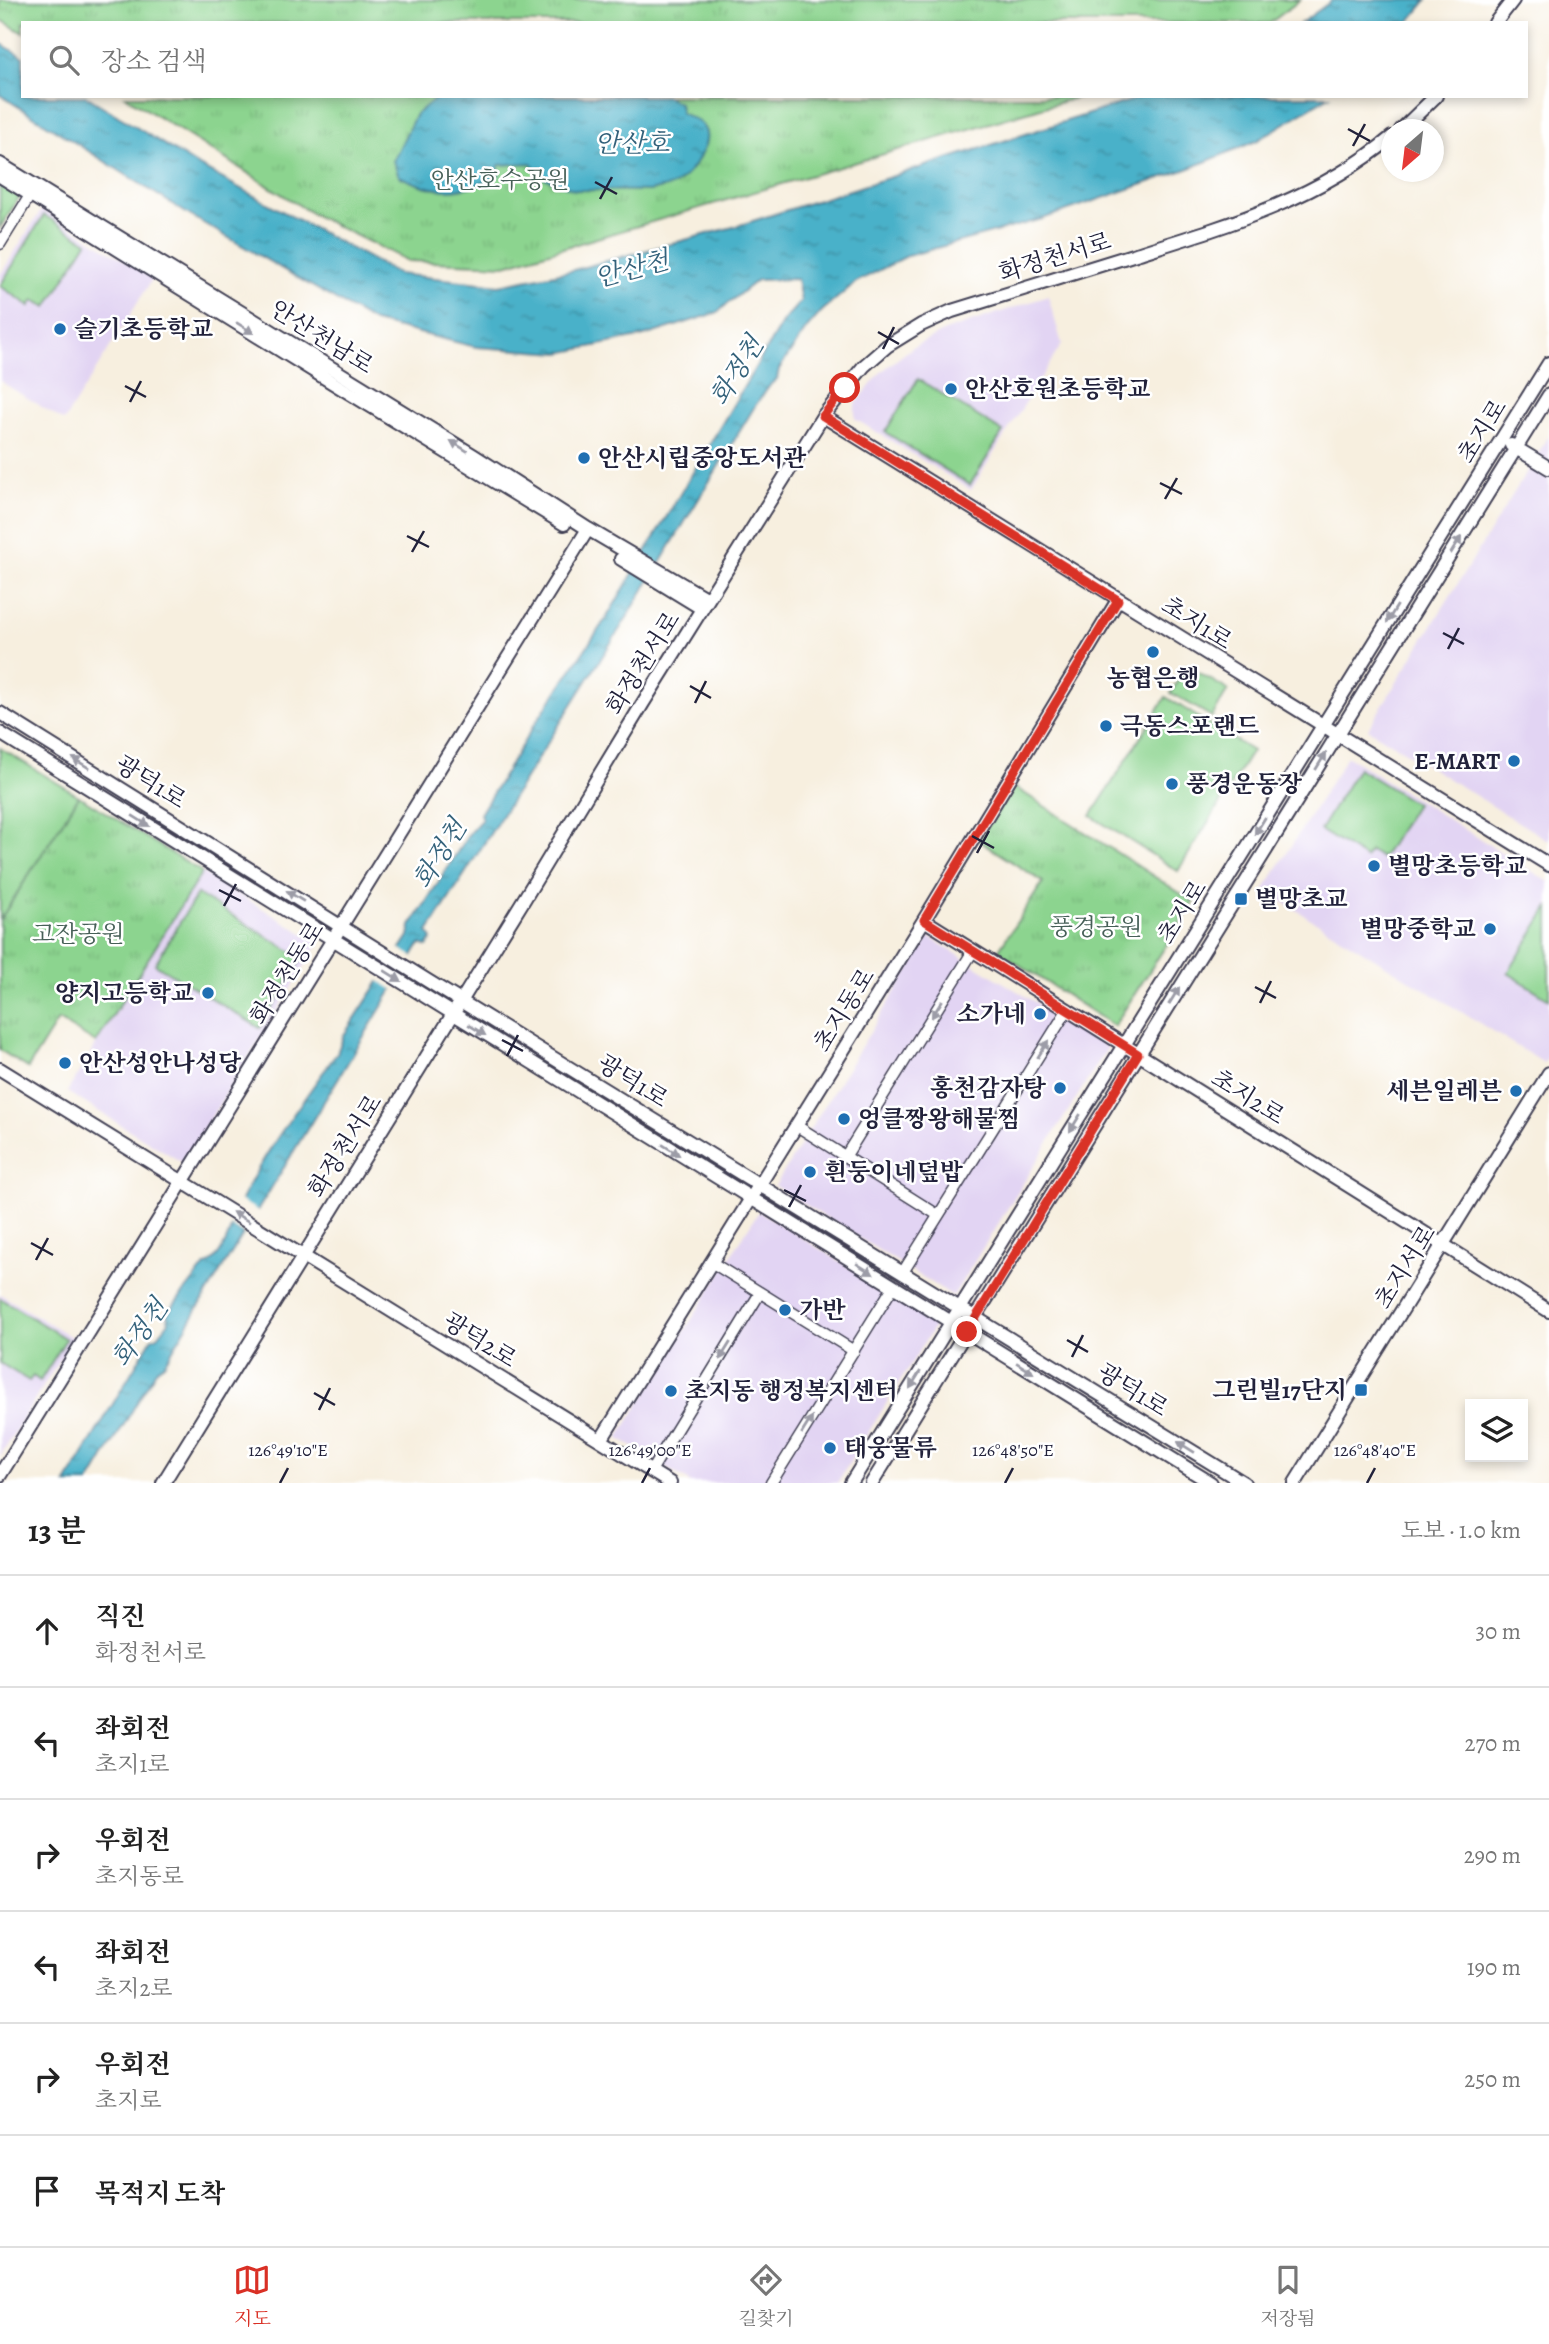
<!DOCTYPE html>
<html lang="ko">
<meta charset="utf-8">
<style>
:root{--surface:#fff;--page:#f6f6f6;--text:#222;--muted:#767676;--line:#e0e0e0;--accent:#d93025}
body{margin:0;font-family:Alegreya,"Noto Serif KR",serif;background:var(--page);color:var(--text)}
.controls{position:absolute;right:21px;bottom:21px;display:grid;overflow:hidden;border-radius:0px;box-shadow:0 4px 10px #0003}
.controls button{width:63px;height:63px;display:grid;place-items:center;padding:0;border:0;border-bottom:2px solid var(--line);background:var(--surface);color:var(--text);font:35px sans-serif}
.compass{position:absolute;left:1381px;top:119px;width:63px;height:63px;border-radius:50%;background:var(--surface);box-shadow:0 4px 10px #0003;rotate:208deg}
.stop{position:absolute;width:21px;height:21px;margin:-16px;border:5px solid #d93025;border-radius:50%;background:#fff}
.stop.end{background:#d93025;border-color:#fff;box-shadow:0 2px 7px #0008}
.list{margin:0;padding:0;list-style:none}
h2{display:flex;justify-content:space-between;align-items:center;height:91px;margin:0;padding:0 28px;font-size:30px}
h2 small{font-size:23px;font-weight:400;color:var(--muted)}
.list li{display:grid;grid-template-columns:46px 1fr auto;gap:21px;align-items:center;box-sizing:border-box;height:112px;padding:0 28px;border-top:2px solid var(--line)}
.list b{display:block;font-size:26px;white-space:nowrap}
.list p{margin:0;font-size:23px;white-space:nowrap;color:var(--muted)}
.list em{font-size:23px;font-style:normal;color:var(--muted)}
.icon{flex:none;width:38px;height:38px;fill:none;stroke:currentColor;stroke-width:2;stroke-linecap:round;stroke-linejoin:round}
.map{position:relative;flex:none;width:1549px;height:1483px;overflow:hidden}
.search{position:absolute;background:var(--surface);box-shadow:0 4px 10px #0003;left:21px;right:21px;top:21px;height:77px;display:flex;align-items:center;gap:18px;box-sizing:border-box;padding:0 24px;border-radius:0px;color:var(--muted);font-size:26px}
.sheet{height:763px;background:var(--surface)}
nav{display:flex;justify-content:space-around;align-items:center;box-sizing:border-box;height:98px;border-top:2px solid var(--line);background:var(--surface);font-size:19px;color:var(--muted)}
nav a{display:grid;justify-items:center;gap:4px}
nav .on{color:var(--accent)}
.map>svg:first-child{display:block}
</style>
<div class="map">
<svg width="1549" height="1483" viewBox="0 0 1549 1483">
<defs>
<pattern id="park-tufts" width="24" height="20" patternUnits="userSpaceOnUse" patternTransform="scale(1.75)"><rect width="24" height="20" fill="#8cd48f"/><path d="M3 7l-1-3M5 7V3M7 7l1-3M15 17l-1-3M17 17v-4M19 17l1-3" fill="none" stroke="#78b67c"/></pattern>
<pattern id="water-ripples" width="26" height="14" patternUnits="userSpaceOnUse" patternTransform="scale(1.75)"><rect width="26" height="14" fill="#4ab1c9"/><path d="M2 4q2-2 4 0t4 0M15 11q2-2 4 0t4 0" fill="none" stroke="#3d90a4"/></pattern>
</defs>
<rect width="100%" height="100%" fill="#fff"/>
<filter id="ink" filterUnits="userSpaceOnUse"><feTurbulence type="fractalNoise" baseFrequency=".0143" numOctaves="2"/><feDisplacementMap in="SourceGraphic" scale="14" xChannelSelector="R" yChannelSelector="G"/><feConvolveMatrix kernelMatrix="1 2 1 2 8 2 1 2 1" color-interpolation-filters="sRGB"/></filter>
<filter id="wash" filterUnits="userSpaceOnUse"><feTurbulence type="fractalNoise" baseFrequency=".00686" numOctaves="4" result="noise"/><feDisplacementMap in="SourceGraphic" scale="28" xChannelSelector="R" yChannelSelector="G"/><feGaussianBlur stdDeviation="1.57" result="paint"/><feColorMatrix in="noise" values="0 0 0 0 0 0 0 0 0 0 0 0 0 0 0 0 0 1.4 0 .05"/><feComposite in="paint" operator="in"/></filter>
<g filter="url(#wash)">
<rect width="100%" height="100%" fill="#f7efdf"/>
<path fill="#e2d4f3" d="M42,209L153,278L64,421L0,381V275Z
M1048,296L1062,344L971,490L855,419V405L881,372L913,347L945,331Z
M1549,436V841L1368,729Z
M1347,756L1549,882V1054L1544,1063L1264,890Z
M202,872L319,943L183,1163L67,1092Z
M929,937L1108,1047L953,1296L775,1186Z
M759,1211L937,1322L837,1483H691L618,1438Z
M0,1294L73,1338L0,1456Z"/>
<path fill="#8cd48f" stroke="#577b65" stroke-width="2" d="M44,215L87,242L47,307L34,300L30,306L0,286Z
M918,379L1003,432L970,485L885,432Z
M1186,665L1228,690L1212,717L1171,693Z
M1166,697L1252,751L1178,871L1091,816Z
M0,748L79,796L0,920Z
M1358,768L1416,804L1382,858L1370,851L1365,858L1320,830Z
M197,894L302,958L260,1028L155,964Z
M1549,907V999L1508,973Z
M0,1298L66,1339L40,1381L33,1376L29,1381L0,1363Z"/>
<path fill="url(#park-tufts)" stroke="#577b65" stroke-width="2" d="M0,0H1300L1270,23H23V33L0,19Z
M125,96H1082L505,265L408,261L318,217Z
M0,183L20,196L0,228Z
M1013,786L1194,902L1114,1026L998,951L1043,882L978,840Z
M79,796L202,872L96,1043L58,1020L28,1068L0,1050V920Z"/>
<path fill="url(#water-ripples)" stroke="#366a82" stroke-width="2" d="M1333,0H1427L1408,23H1301Z
M0,43L23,57V96H86L197,165L398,274L499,285L570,271L737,226L1145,96H1329L1256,141L1190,168L1039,220L907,256L856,282L822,311L807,328L779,369L777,379L771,384L755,406L626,619L428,932L432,939L427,946L420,944L164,1364L157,1369L89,1483H66L152,1338L158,1336L169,1322L167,1314L204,1267C229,1255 231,1220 242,1198C268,1147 304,1099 337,1053L344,1035L409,936L411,926L470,832L482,819L480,814L536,722L607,617L783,321L801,301L797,279L757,280L716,313L644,336L560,353L476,347L374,322L191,216L0,95Z
M439,96H666L679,103L681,113C688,117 700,120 704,128C714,144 689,175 676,184C669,188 658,188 650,191L575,190L542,177L531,163L499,165V175C461,194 438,195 399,176L393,161L416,114Z"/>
<path fill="#f7efdf" d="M397,947L416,958L395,991L376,979Z
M238,1199L260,1212L246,1235L229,1225Z"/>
</g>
<g filter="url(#ink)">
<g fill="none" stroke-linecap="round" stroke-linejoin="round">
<defs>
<path id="minor" d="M0,244L34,189
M797,1126L938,1215
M845,1157L973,951
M711,1262L854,1351
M903,1272L1068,1009
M651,1471L760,1293
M771,1483L893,1287"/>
<path id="tertiary" d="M1495,23L1513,0
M1401,130L1436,96
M0,164L473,455L588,529L707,599
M0,176L333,383L564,524
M823,416L1549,865
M1511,445L1549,468
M621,559L701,608
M0,713L428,981L1244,1483
M0,733L1211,1483
M924,920L1549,1311
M0,1069L670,1483
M601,1440L924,920L1118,600
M0,1475L588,529
M163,1483L523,901L643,703L823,416L864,366L887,346L921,325L952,311C1013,292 1075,273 1136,254C1226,226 1318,199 1392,137
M851,1483L1549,363
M872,1483L1549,395
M1295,1483L1549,1073"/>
</defs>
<use href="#minor" stroke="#424154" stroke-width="13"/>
<use href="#tertiary" stroke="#424154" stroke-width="16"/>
<use href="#minor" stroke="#fff" stroke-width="10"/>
<use href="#tertiary" stroke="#fff" stroke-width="12"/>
</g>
<defs><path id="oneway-solid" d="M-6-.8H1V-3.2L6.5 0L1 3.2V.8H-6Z" transform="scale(1.75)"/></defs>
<g fill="#9c9ca7">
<use href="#oneway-solid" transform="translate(245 328) rotate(32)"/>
<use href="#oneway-solid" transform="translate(459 446) rotate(-148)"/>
<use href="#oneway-solid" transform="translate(1456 545) rotate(-58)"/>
<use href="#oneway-solid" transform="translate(1392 614) rotate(122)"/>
<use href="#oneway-solid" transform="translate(1321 761) rotate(-58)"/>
<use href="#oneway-solid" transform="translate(81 763) rotate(-148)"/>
<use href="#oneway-solid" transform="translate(141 821) rotate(32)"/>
<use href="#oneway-solid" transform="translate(1260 826) rotate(122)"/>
<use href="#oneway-solid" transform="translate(295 896) rotate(-148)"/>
<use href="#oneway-solid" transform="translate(393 976) rotate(32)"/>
<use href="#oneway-solid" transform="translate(1174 996) rotate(-58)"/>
<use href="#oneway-solid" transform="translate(937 1009) rotate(122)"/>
<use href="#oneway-solid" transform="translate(477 1030) rotate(32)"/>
<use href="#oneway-solid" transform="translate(1043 1049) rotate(-58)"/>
<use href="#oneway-solid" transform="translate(1075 1123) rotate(122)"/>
<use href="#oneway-solid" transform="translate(671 1150) rotate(32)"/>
<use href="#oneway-solid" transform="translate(241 1217) rotate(-149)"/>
<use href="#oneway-solid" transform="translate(865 1269) rotate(32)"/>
<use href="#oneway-solid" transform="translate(725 1351) rotate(122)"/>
<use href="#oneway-solid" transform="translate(1025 1368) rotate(32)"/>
<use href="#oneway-solid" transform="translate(915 1380) rotate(122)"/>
<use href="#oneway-solid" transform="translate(807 1425) rotate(-58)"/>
<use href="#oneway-solid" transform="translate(1186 1447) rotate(-148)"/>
</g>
</g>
<g fill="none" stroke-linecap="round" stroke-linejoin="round" filter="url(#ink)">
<path stroke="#d93025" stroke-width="9" d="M845,388L823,416L1118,600L924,920L1138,1054L967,1332"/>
</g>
<path fill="none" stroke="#22223b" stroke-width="2.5" d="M1348,129L1370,141M1353,146L1365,124M595,182L617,194M600,199L612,177M878,332L899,344M883,349L894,327M125,386L146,397M130,402L141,381M1160,483L1182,494M1165,499L1177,478M407,536L429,547M412,552L424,531M1443,633L1464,644M1448,649L1459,628M690,686L711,698M695,703L706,681M972,836L994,848M977,853L989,831M219,890L241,901M224,906L236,884M1255,987L1276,998M1260,1003L1271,981M502,1040L523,1051M507,1056L518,1035M784,1190L806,1201M789,1207L801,1185M31,1243L53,1255M36,1260L48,1238M1067,1340L1088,1352M1072,1357L1083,1335M314,1393L335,1405M319,1410L330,1388M280,1483L288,1468M642,1483L650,1468M1005,1483L1013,1468M1367,1483L1375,1468"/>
<g fill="#1f6fb2" stroke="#fff" stroke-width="2.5">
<circle cx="60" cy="329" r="7"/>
<circle cx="951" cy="389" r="7"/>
<circle cx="584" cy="458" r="7"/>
<circle cx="1153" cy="652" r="7"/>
<circle cx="1106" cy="726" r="7"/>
<circle cx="1514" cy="761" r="7"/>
<circle cx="1172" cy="784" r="7"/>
<circle cx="1374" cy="866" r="7"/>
<rect x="1234" y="892" width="14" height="14" rx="3.5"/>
<circle cx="1490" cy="929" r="7"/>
<circle cx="208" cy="993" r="7"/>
<circle cx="1040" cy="1014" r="7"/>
<circle cx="65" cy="1063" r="7"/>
<circle cx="1060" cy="1088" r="7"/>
<circle cx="1516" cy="1091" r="7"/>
<circle cx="844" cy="1119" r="7"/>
<circle cx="810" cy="1172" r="7"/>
<circle cx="785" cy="1310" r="7"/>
<rect x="1354" y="1383" width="14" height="14" rx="3.5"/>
<circle cx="671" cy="1391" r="7"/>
<circle cx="830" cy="1448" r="7"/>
</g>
<g text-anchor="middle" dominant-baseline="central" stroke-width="5" stroke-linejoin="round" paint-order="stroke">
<g font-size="24" fill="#476058" stroke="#fff">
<text x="500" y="180">안산호수공원</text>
<text x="1096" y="927">풍경공원</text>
<text x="78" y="934">고잔공원</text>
</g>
<g font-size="24" fill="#22223b" stroke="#fff">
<text transform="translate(1055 257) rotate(-17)">화정천서로</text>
<text transform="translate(322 337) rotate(32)">안산천남로</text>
<text transform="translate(1482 431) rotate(-58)">초지로</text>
<text transform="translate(1197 623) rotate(32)">초지1로</text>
<text transform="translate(643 663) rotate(-58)">화정천서로</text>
<text transform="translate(151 782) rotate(32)">광덕1로</text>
<text transform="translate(1182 912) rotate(-58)">초지로</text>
<text transform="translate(287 973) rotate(-58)">화정천동로</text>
<text transform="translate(844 1010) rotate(-58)">초지동로</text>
<text transform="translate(633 1081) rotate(32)">광덕1로</text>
<text transform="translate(1248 1097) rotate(32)">초지2로</text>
<text transform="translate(345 1146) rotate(-58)">화정천서로</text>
<text transform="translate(1405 1267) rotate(-58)">초지서로</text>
<text transform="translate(480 1340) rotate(32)">광덕2로</text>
<text transform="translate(1133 1390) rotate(32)">광덕1로</text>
</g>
<g font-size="24" font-weight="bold" fill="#22223b" stroke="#fff" text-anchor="start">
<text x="74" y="329">슬기초등학교</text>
<text x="965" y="389">안산호원초등학교</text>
<text x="598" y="458">안산시립중앙도서관</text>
<text x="1153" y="678" text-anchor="middle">농협은행</text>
<text x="1120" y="726">극동스포랜드</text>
<text x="1500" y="761" text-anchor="end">E-MART</text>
<text x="1186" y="784">풍경운동장</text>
<text x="1388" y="866">별망초등학교</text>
<text x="1255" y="899">별망초교</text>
<text x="1476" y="929" text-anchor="end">별망중학교</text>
<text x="194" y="993" text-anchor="end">양지고등학교</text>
<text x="1026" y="1014" text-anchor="end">소가네</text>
<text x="79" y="1063">안산성안나성당</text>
<text x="1046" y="1088" text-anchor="end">홍천감자탕</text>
<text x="1502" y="1091" text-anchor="end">세븐일레븐</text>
<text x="858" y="1119">엉클짱왕해물찜</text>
<text x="824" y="1172">흰둥이네덮밥</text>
<text x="799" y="1310">가반</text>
<text x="1347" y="1390" text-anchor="end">그린빌17단지</text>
<text x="685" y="1391">초지동 행정복지센터</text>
<text x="844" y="1448">태웅물류</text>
</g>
<g font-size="26" font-style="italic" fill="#34627b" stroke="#fff">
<text x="632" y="143">안산호</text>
<text transform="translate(632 269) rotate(-15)">안산천</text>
<text transform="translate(737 371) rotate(-58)">화정천</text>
<text transform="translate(440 854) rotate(-58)">화정천</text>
<text transform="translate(140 1333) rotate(-55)">화정천</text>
</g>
</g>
<g font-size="18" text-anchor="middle" fill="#22223b" stroke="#fff" stroke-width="5" stroke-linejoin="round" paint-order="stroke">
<text x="288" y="1456">126°49'10"E</text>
<text x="650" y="1456">126°49'00"E</text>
<text x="1013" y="1456">126°48'50"E</text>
<text x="1375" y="1456">126°48'40"E</text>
</g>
</svg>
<div class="controls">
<button><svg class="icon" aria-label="layers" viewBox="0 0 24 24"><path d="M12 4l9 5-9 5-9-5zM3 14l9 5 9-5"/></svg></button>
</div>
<svg class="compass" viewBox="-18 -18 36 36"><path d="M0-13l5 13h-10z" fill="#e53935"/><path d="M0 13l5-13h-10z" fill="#767676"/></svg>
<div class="stop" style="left:845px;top:388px"></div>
<div class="stop end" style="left:967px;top:1332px"></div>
<div class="search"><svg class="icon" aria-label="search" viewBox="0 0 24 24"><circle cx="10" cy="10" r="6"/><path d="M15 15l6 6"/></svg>장소 검색</div>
</div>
<section class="sheet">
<h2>13 분<small>도보 · 1.0 km</small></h2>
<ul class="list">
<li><svg class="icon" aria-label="ahead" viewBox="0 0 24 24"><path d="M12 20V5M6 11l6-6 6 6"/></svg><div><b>직진</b><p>화정천서로</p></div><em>30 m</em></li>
<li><svg class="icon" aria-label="left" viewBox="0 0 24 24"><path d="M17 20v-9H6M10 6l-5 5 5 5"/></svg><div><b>좌회전</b><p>초지1로</p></div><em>270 m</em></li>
<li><svg class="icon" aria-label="right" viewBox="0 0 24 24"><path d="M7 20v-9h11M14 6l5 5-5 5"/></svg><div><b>우회전</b><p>초지동로</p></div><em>290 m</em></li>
<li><svg class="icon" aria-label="left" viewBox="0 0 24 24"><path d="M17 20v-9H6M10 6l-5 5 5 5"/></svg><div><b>좌회전</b><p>초지2로</p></div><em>190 m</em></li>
<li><svg class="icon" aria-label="right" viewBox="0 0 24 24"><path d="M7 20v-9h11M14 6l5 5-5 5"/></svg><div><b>우회전</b><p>초지로</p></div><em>250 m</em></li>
<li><svg class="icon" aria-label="arrive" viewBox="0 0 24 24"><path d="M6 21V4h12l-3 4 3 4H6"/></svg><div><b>목적지 도착</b></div></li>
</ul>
</section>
<nav>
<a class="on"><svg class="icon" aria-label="map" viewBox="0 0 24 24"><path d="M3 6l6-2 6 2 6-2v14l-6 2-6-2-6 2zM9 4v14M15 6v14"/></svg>지도</a>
<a><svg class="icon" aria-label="directions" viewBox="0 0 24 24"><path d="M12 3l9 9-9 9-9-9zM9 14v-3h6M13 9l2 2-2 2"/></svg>길찾기</a>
<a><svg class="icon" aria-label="saved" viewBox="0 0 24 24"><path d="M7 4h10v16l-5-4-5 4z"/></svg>저장됨</a>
</nav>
